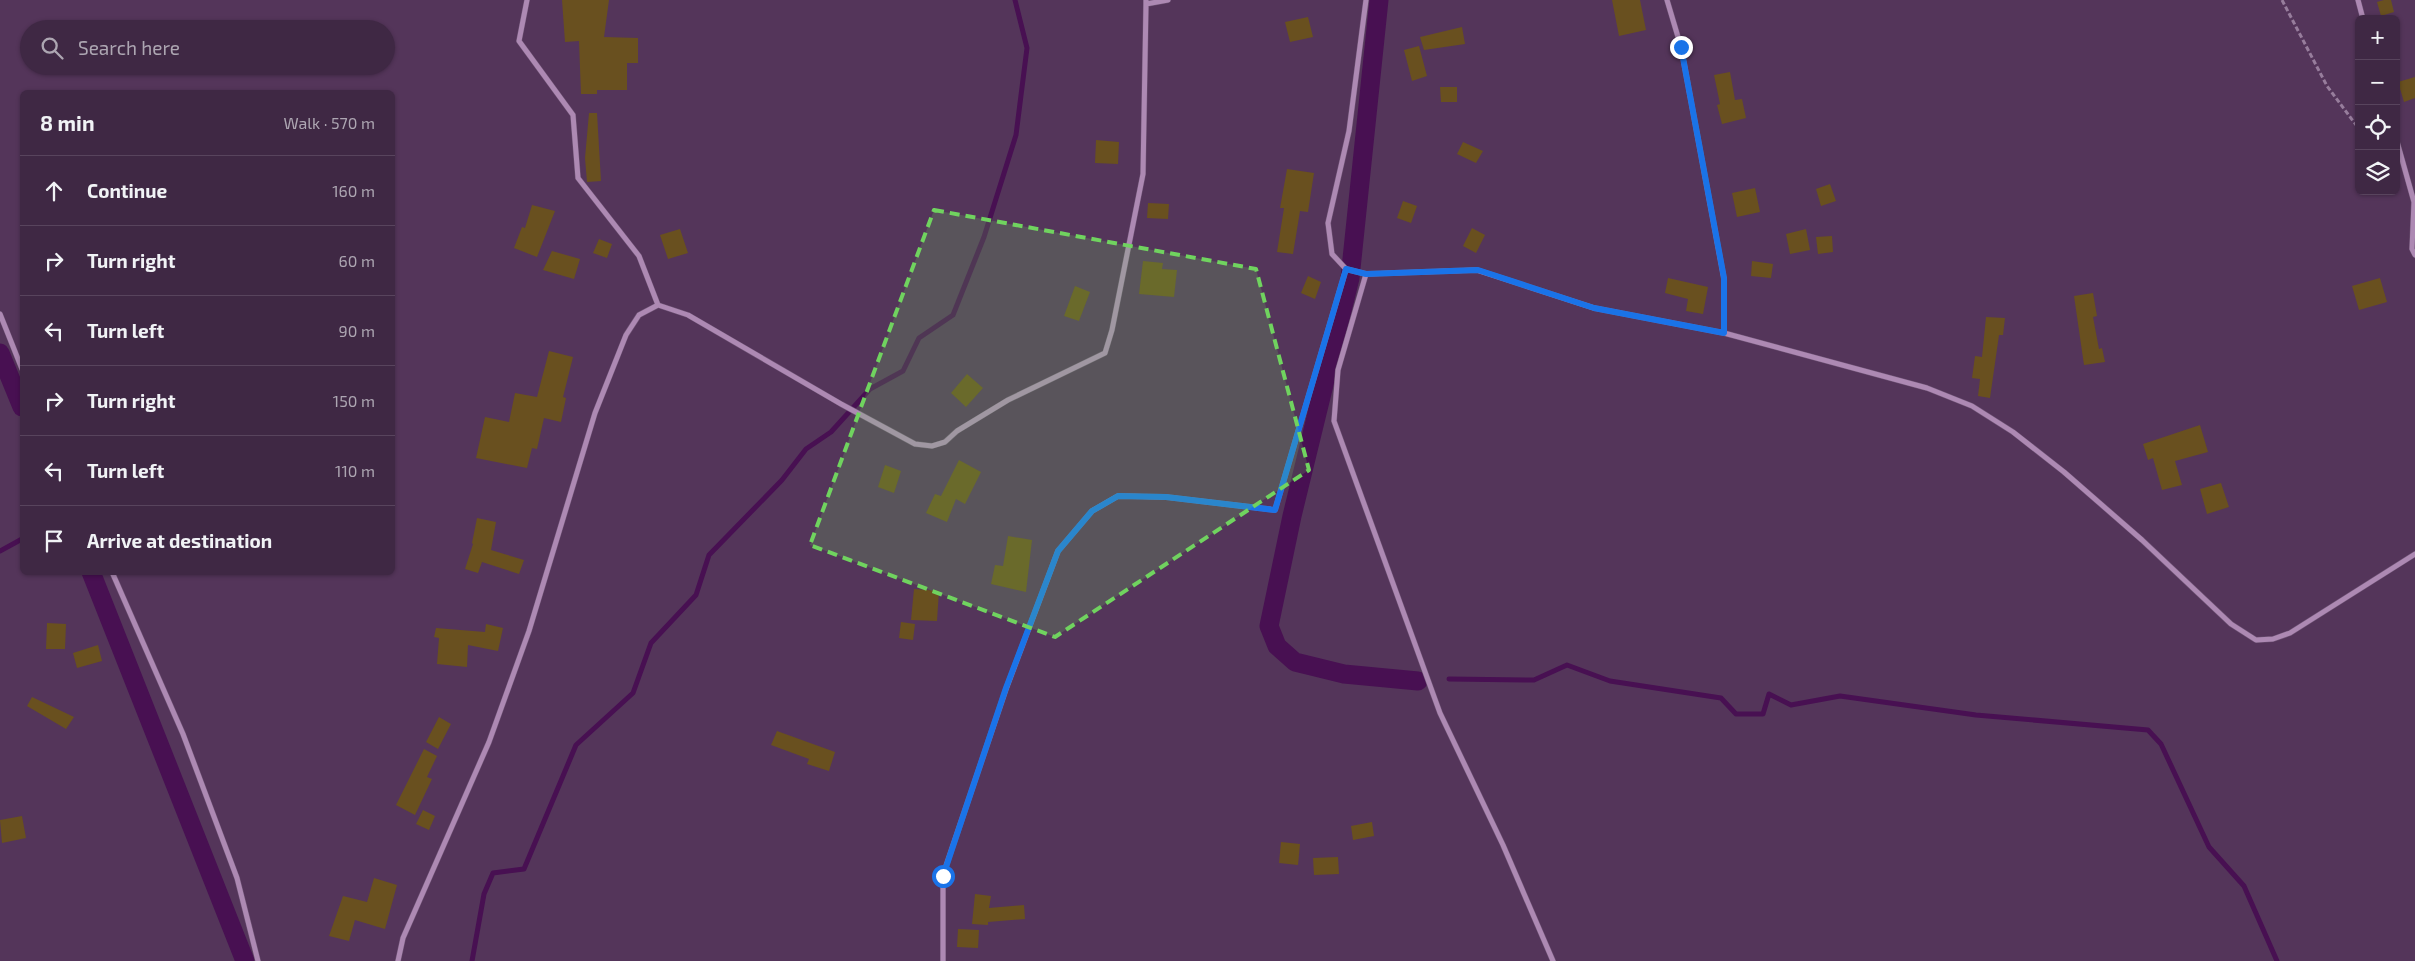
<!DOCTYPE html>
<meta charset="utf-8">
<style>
:root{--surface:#3f2844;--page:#46304b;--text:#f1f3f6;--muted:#ada6b2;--line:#58445d}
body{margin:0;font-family:"Exo 2",sans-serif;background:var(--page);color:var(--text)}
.controls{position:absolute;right:15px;top:15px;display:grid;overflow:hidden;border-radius:8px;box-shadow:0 1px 4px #0004}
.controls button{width:45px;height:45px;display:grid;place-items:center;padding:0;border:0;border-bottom:1px solid var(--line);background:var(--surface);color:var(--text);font:25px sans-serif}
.stop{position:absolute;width:15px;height:15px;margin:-11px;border:4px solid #1a73e8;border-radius:50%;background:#fff}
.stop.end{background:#1a73e8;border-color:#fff;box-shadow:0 1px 5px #0008}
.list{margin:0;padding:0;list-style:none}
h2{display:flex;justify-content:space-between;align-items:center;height:65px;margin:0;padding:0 20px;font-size:21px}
h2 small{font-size:16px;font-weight:400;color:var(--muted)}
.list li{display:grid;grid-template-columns:32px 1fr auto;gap:15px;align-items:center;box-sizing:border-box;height:70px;padding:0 20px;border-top:1px solid var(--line)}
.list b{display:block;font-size:19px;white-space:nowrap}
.list em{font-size:16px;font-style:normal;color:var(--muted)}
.icon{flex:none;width:28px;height:28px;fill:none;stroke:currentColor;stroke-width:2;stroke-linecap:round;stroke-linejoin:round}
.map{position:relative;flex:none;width:2415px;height:961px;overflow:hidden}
.search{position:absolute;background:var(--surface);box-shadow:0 1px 4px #0004;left:20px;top:20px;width:375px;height:55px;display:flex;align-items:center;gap:12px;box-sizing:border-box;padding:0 18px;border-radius:28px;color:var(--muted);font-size:19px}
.panel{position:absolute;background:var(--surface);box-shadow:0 1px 4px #0004;left:20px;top:90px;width:375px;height:485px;border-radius:8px}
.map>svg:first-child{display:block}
</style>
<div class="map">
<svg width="2415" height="961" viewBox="0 0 2415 961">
<rect width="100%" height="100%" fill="#54355a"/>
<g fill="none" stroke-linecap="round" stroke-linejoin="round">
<path stroke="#481052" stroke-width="5" d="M0,551L22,539
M1449,679L1534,680L1567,665L1610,681L1721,698L1736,714H1763L1769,694L1791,705L1840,696L1976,715L2148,730L2161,744L2209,847L2244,886L2277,961
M472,961L484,894L493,873L524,869L576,745L633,693L651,643L696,595L709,555L782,480L806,449L831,432L870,389L903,371L919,338L953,315L984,237L1016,135L1027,48L1015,0"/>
<path stroke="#481052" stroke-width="19" d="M1379,0L1350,278L1292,516L1269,626L1277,646L1295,662L1344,674L1418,681
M0,353L22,407
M91,572L245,961"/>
</g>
<path fill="#69501f" d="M562,0H609L604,37L638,38V63H627V90H597V94H581L579,41L565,42Z
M1612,0H1640L1646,30L1619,36Z
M2384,0H2391L2394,12L2381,16L2377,2Z
M1308,17L1313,37L1290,42L1285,22Z
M1462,27L1465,44L1424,50L1420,37Z
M1419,46L1427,76L1412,81L1404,50Z
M1730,72L1735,100L1742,99L1746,118L1722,124L1717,105L1720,104L1714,75Z
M2415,77V98L2404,102L2398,82Z
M1440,87H1457V102H1441Z
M589,113H597L601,181L587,182L585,158Z
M1096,140L1119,142L1118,164L1095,163Z
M1463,142L1483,151L1476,163L1457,154Z
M1287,169L1314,173L1308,212L1300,211L1293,254L1277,252L1284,208H1280Z
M1830,184L1836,201L1821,206L1816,189Z
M1755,188L1760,212L1737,217L1732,193Z
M1403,201L1417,206L1411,223L1397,218Z
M1148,203L1169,204L1168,219L1147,218Z
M532,205L555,211L537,257L514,248L522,227L525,228Z
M1472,228L1485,235L1476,253L1463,246Z
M680,229L688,253L668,259L660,235Z
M1806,229L1810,250L1790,254L1786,234Z
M1832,236L1833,252L1818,254L1816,237Z
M599,239L612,244L607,258L593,253Z
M552,251L580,259L574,279L543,270Z
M1143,261L1163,263L1162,269L1177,270L1174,297L1139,294Z
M1752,261L1773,264L1771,278L1751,276Z
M1308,276L1321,282L1315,299L1301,293Z
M1668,278L1708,287L1703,314L1686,311L1688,299L1665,293Z
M2380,278L2387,302L2359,310L2352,286Z
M1075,286L1090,292L1079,321L1064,316Z
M2093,293L2097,316L2093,317L2099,349L2102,348L2105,362L2084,365L2074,296Z
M1986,317L2005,318L2003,335H1999L1990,398L1978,396L1980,379L1972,378L1975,356L1982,357Z
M549,351L573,357L563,397L566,398L561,422L544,418L537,449L532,448L527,468L476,458L485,417L509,422L515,393L537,397Z
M967,374L983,388L966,407L951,393Z
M2200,425L2208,452L2175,461L2182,485L2162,490L2153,458L2148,460L2143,444Z
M959,460L981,472L965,504L956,499L947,522L926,513L935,494L941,496Z
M885,465L901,471L894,493L878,487Z
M2221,483L2229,507L2207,514L2200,489Z
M477,518L496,522L491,550L524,560L519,574L482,562L478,573L465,569L473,544L472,543Z
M1008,536L1032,540L1026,592L991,584L995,565L1003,566Z
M914,589L939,591L937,621L911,620Z
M901,622L915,624L913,640L899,638Z
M47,623L66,624L65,649H46Z
M486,624L503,628L498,651L468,645L467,667L437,664L439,638L434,637L436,628L485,632Z
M98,645L102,661L77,668L73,653Z
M32,697L74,717L66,729L27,706Z
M439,717L451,724L438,749L426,742Z
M777,731L835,752L829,771L807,764L809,759L771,745Z
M424,749L437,756L427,777L432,779L415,815L396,805Z
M423,810L435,816L429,830L416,824Z
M22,816L26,838L2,843L0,820Z
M1372,822L1374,836L1353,840L1351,826Z
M1281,842L1300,844L1298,865L1279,863Z
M1338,857L1339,874L1314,875L1313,858Z
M374,878L397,885L385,929L355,920L349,941L329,936L343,896L367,902Z
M975,894L991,896L989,908L1024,905L1025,919L988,922V925L972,924Z
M958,929L979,930L978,948L957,947Z"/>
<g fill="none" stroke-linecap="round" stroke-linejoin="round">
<defs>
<path id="minor" d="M527,0L519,41L573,115L578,178L639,256L658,305
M1146,0V4L1168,0
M1366,0L1349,131L1328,223L1332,254L1346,269L1366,274
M2358,0L2363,19
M2396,138L2414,202L2412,249L2415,255
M0,314L22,369
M1724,333L1927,388L1972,406L2013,432L2064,472L2142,540L2231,624L2256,640L2273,639L2290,633L2415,554
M112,572L183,734L237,878L258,961
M398,961L403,938L489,742L529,631L595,413L626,335L639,315L658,305L688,315L841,404L915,444L932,446L945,442L957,431L1008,400L1105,353L1112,330L1143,174L1146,4
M943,961V875L1006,689L1058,551L1092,511L1118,496L1166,497L1275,510L1346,269
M1553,961L1503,845L1440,713L1334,421L1338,370L1366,274L1477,270L1594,308L1724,333V279L1681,47L1667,0"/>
</defs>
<use href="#minor" stroke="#6e5374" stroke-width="6"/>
<path stroke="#977d9c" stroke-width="3" stroke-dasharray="5 2.5" stroke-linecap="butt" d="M2282,0L2327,86L2359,129"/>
<use href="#minor" stroke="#ad89b3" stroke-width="5"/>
</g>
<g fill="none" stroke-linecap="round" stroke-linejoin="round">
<path stroke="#1a73e8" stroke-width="6" d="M943,876L1006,688L1058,551L1092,511L1118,496L1166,497L1275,510L1346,269L1366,274L1478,270L1594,308L1724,333V278L1681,47"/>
</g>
<path fill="#70d35f" fill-opacity="0.2" stroke="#70d35f" stroke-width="4" stroke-dasharray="10 6" stroke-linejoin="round" d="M934,210L1256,269L1309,470L1055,637L810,545Z"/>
</svg>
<div class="controls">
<button>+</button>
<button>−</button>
<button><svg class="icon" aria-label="locate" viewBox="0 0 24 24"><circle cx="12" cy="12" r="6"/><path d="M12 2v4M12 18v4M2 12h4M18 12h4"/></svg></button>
<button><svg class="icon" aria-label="layers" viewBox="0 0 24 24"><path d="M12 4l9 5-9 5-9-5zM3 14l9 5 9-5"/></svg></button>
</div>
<div class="stop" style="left:943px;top:876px"></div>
<div class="stop end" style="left:1681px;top:47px"></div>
<div class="search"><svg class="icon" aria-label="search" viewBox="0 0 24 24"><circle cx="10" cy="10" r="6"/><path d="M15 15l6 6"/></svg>Search here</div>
<section class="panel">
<h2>8 min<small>Walk · 570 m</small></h2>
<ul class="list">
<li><svg class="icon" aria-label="ahead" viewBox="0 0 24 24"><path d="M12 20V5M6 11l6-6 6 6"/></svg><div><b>Continue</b></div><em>160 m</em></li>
<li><svg class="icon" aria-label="right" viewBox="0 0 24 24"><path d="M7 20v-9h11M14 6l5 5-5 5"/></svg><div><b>Turn right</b></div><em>60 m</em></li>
<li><svg class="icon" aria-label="left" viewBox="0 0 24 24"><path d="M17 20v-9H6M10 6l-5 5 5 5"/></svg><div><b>Turn left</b></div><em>90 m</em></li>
<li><svg class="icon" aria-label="right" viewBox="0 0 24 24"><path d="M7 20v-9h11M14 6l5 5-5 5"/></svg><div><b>Turn right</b></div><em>150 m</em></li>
<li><svg class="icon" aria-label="left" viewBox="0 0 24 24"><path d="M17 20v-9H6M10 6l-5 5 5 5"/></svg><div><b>Turn left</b></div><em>110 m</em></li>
<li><svg class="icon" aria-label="arrive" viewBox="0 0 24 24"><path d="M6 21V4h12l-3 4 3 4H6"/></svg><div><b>Arrive at destination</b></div></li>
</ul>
</section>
</div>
